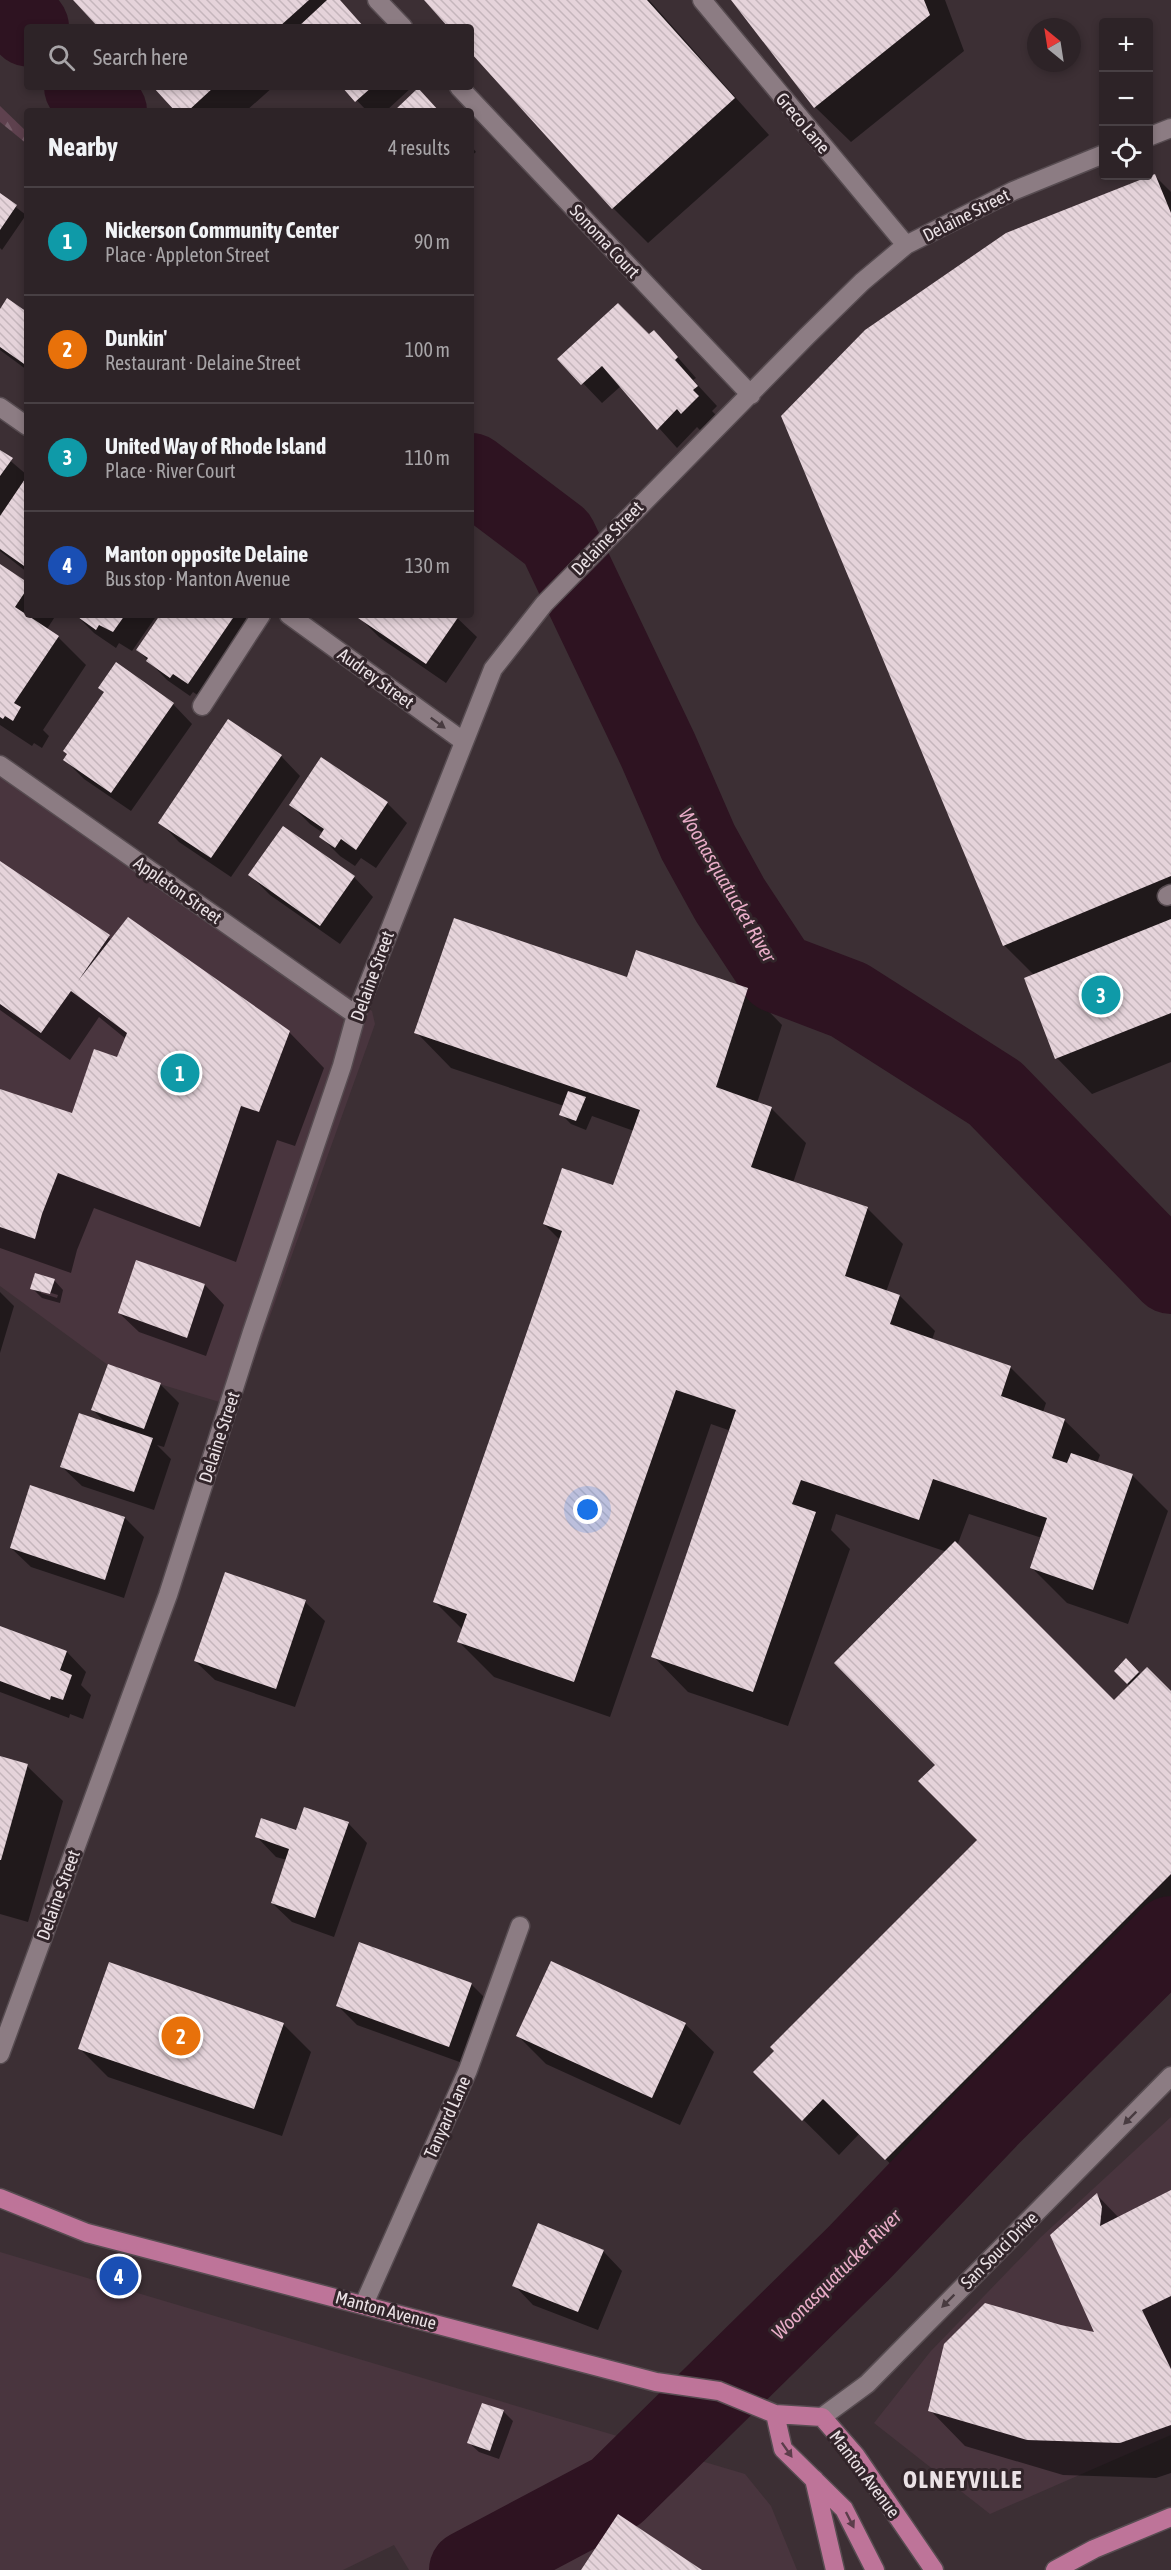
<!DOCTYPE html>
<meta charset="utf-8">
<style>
:root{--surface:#2d2327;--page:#392f33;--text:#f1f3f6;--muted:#a7a4a7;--line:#484044;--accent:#b45309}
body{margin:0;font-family:"Asap Condensed",sans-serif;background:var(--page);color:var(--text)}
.controls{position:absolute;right:18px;top:18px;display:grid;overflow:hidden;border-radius:6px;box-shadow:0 3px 9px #0003}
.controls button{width:54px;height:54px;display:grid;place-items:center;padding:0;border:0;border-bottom:2px solid var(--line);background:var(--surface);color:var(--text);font:30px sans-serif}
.compass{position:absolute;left:1027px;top:18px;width:54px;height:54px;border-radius:50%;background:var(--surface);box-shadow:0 3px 9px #0003;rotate:330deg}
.you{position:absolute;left:588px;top:1510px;width:21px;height:21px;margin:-15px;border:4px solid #fff;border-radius:50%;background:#1a73e8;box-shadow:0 0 0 9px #1a73e833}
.badge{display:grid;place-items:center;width:39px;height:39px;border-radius:50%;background:var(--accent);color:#fff;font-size:20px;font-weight:700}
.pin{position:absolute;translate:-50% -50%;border:3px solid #fff;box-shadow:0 2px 6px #0006}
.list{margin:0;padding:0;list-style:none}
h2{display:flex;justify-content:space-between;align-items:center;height:78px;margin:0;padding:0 24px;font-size:26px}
h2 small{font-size:20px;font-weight:400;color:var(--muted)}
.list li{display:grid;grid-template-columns:39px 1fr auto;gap:18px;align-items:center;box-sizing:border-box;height:108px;padding:0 24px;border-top:2px solid var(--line)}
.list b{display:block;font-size:22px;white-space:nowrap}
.list p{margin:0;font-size:20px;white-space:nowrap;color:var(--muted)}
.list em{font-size:20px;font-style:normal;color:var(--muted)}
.icon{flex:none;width:33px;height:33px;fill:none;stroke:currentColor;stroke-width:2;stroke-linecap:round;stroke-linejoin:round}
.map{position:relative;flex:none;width:1171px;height:2570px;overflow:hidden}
.search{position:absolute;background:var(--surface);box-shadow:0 3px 9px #0003;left:24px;top:24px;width:450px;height:66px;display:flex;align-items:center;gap:15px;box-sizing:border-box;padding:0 21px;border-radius:6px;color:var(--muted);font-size:22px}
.panel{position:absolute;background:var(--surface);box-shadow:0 3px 9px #0003;left:24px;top:108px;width:450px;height:510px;border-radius:6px}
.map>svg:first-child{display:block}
</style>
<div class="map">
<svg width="1171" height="2570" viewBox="0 0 1171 2570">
<defs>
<pattern id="forest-firs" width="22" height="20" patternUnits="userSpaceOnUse" patternTransform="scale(1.5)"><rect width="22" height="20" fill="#5e414e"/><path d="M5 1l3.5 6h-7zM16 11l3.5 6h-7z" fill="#755c68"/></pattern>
<pattern id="building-back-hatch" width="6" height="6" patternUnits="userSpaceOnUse" patternTransform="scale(1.5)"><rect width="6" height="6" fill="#e5d3da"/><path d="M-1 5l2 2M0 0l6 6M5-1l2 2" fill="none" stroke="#c5b6bc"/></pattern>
</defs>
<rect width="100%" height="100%" fill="#3c2f34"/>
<path fill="#49353e" d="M0,769L372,1011L375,1024L247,1380L233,1406L116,1371L0,1286Z
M1171,2117V2435L990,2514L874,2423L930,2352L1041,2237Z
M0,2252L745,2474L771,2506L797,2570H409L394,2545L343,2570H0Z"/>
<path fill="url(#forest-firs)" d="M0,106L27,132V144L0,122Z"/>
<path fill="#0007" fill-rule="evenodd" d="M75,0H339L364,27H100Z
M426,0H649L769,135L648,243L613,208L471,50V27H450Z
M733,0H945L964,51L851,142L815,107Z
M155,87H273L246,111H177Z
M344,87H412L386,111H367Z
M471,146L476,152L471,156Z
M1155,176L1171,192V1062L1092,1094L1057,1058L1025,978L1034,975L1004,945Z
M0,195L26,215L2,250L0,248Z
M0,312L27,314V370L0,350Z
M649,336L673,352L696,378L693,380L717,406L712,411L717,416L702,432L697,427L677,448L621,386L602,403L560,359Z
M0,452L27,475V572L0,551Z
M0,566L27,584V615H56L47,629L58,637L86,665L43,730L49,736L42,748L34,743L32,746L0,725Z
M76,615H157L132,651L119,643L116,648L94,633Z
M162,615H246L259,628L208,702L193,692L190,696L167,680L138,650Z
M362,615H454L477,637L446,683L379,637L360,618Z
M173,704L192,724L131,811L84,779L64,759Z
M281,756L300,776L231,877L179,842L160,822Z
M322,759L387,803L407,823L376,868L361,858L355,866L340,856L321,837L323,833L310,824L291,805Z
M283,828L354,877L373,897L340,944L270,895L250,875Z
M0,863L112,940L289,1032L324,1068L295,1146L277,1140L236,1262L94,1208L77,1250L71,1273L0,1248V1091L73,1115L118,1059L126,1039L99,1017L70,1060L0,1010Z
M628,979L747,989L782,1025L757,1103L771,1108L806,1143L793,1183L868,1209L903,1244L886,1292L900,1296L935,1331L932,1340L1010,1367L1046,1403L1043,1412L1064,1420L1100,1455L1097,1463L1132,1475L1168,1511L1128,1624L1067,1603L1032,1568L1042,1538L969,1514L957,1546L1114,1702L1130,1686L1116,1671L1126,1661L1141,1675L1171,1694V1945L921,2195L860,2133L839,2155L755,2072L979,1840L937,1765L947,1552L836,1514L831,1530L850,1549L788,1726L688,1692L653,1656L731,1431L711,1424L610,1717L494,1677L459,1642L463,1630L435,1602L560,1240L544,1224L614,1187L634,1131L592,1116L586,1130L571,1124L561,1114L564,1106L451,1068L416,1032Z
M137,1262L205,1285L224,1305L206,1356L139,1332L119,1313Z
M54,1280L63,1290L60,1303L42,1298L32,1288ZM41,1290L58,1295L57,1298L41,1293Z
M0,1292L14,1306L0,1353Z
M160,1384L179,1403L164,1447L157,1445L171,1459L154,1510L82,1486L62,1467L107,1424L93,1410Z
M125,1518L144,1537L124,1598L31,1567L11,1548Z
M305,1602L325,1621L295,1707L215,1680L195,1661Z
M0,1628L67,1652L86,1672L81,1685L91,1695L83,1719L70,1714L69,1718L0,1692Z
M0,1758L27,1766L63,1801L28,1922L0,1914Z
M348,1823L367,1843L334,1937L292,1922L272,1903L287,1860L276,1857L257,1837Z
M471,1984L491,2004L468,2065L357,2025L338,2006Z
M283,2024L311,2052L282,2136L108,2077L80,2049Z
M685,2024L714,2052L680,2125L546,2064L518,2036Z
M1171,2192V2473L1156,2478L1063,2475L965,2446L930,2410L1061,2327L1097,2334V2195L1119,2218Z
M603,2251L622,2271L598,2330L533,2305L514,2285Z
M503,2411L513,2421L499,2459L479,2452L469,2443Z"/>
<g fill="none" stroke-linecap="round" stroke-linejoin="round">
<path stroke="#2e1321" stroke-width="80" d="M6,0L29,27
M84,87L107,111
M471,473L557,538L658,750L698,842L730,900L778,973L849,1000L995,1093L1171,1274
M469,2570L616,2492L859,2253L988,2118L1171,1936"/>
</g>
<path fill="url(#building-back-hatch)" d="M73,0H309L279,27H98Z
M327,0H340L364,27H298Z
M424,0H647L735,98L612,209L471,53V27H448Z
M731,0H924L930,15L814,108Z
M153,87H214L188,111H175Z
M342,87H372L355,102Z
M418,88L439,111H394Z
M1155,174L1171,213V876L1003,946L781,416L865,330L1006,233Z
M0,193L17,205L0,230Z
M7,298L27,312V366L0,347V309Z
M618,303L649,334L654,330L678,357L675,360L698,386L693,390L699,396L681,414L677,409L657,430L602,366L581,385L557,359Z
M0,450L13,458L0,476Z
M27,476V568L0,549V516Z
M0,564L27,582V589L15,607L59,636L14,703L21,707L13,721L5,716L3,719L0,717Z
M75,615H125L113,632L99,625L96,630Z
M160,615H235L188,684L173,674L170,678L146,661L148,658L136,650Z
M360,615H457L459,616L426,664L358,618Z
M116,662L174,703L111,793L63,760L67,754L63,751L104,692L98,688Z
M228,719L282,755L211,858L158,823Z
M321,757L388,802L356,850L341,839L335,848L319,837L324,829L289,805Z
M283,826L355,876L320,926L248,875Z
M0,861L110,935L78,981L128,917L290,1031L259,1112L241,1106L200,1227L58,1173L42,1214L35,1239L0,1227V1089L72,1113L94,1049L117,1057L127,1033L71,991L41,1033L0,1004Z
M454,918L627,977L636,950L748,988L716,1087L772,1107L751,1167L868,1207L845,1276L900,1295L890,1324L1011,1366L1001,1396L1065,1419L1052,1458L1067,1463L1071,1453L1133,1474L1093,1590L1030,1568L1047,1518L933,1479L919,1520L801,1480L792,1504L816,1512L753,1692L651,1657L736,1410L676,1390L574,1682L457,1642L467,1614L433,1602L562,1231L543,1224L562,1168L613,1185L640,1110L414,1033Z
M1171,919V1013L1055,1059L1024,978Z
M568,1091L586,1097L576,1121L559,1115Z
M136,1260L205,1284L187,1338L118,1313Z
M35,1273L55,1279L50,1294L30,1289Z
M108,1364L161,1383L144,1429L91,1410Z
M79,1413L153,1438L134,1492L60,1467Z
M30,1485L125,1517L105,1580L10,1548Z
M955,1541L1114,1700L1147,1667L1171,1691V1874L885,2160L823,2099L802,2121L753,2072L774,2051L770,2047L977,1840L918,1781L935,1765L834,1663Z
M225,1572L306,1600L276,1689L194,1661Z
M0,1626L67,1651L60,1670L72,1675L63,1700L51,1696L50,1700L0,1681Z
M1126,1658L1139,1672L1127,1684L1114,1671Z
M0,1756L28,1764L1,1860H0Z
M304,1807L349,1822L315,1918L271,1903L289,1849L255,1837L261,1818L296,1830Z
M359,1942L472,1983L449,2047L336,2006Z
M551,1961L686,2023L652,2098L516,2036Z
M109,1962L284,2023L254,2109L78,2049Z
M1171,2190V2296L1142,2310L1171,2369V2425L1120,2443L1027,2440L928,2411L944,2344L985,2303L1061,2325L1094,2332L1050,2235L1097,2193L1102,2207L1100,2226Z
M538,2223L604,2250L578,2312L512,2286Z
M482,2403L504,2410L490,2451L467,2443Z
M618,2514L702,2570H581Z"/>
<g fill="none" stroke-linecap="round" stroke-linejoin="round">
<defs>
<path id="minor" d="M377,0L403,27
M702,0L906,245
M459,87L751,395
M1148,137L1171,128
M0,407L27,426
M289,615L463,741
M202,706L261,615
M0,765L356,1015
M1167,896L1171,894
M0,2054L168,1595L252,1332L342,1066L356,1015L493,669L544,604L806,337L862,282L906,245L1013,191L1104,154
M364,2304L468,2070L520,1926
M822,2417L867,2384L1171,2076"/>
<path id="major" d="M0,2198L87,2233L656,2382L719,2391L775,2414L822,2417L856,2456L934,2570
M775,2414L783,2449L844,2509L875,2570
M814,2479L835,2570
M1055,2570L1094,2549L1171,2517"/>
</defs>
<use href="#minor" stroke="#574c51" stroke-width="21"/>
<use href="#major" stroke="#574c51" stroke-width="21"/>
<use href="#minor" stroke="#8c7c83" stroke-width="18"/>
<use href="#major" stroke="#be7499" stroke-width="18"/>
</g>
<defs><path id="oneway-solid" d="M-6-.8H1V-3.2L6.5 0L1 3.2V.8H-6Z" transform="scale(1.5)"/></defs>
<g fill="#483b40">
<use href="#oneway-solid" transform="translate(438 723) rotate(36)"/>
<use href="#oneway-solid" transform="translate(1130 2118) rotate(135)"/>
<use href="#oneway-solid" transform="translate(948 2301) rotate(135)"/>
</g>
<g fill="#5c3d4b">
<use href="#oneway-solid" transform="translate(787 2450) rotate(55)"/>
<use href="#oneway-solid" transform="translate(850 2520) rotate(63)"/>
</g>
<g text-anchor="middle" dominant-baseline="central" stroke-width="6" stroke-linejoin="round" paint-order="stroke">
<g font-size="18" fill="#ebe2e6" stroke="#32252a">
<text transform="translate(803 123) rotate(50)">Greco Lane</text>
<text transform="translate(966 215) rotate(-27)">Delaine Street</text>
<text transform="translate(605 241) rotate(47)">Sonoma Court</text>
<text transform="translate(607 538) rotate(-46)">Delaine Street</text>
<text transform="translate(376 678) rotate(36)">Audrey Street</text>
<text transform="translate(178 890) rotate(35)">Appleton Street</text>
<text transform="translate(372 976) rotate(-70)">Delaine Street</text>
<text transform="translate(219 1437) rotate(-72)">Delaine Street</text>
<text transform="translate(58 1895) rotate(-70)">Delaine Street</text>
<text transform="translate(447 2117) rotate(-66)">Tanyard Lane</text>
<text transform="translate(999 2250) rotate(-45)">San Souci Drive</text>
<text transform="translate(386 2310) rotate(15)">Manton Avenue</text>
<text transform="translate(865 2474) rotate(53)">Manton Avenue</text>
</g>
<g font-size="20" font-style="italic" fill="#e9adc8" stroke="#32252a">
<text transform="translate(728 885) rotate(60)">Woonasquatucket River</text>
<text transform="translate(836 2274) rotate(-45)">Woonasquatucket River</text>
</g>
<g font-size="24" font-weight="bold" letter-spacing="1.5" fill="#ebe2e6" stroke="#32252a">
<text x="963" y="2479">OLNEYVILLE</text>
</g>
</g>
</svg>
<div class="controls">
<button>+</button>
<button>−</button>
<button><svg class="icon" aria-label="locate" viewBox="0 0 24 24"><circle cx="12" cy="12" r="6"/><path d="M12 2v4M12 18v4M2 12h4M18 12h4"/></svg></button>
</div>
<svg class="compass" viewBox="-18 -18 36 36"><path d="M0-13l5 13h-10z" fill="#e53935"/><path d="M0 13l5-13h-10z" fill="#a7a4a7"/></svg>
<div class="you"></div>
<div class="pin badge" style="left:180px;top:1073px;background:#0f9aa8">1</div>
<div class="pin badge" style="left:181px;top:2036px;background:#e8710a">2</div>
<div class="pin badge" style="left:1101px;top:995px;background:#0f9aa8">3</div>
<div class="pin badge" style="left:119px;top:2276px;background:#1a4fb4">4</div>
<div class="search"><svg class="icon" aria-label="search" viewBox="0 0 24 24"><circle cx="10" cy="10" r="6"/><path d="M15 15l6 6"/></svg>Search here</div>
<section class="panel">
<h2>Nearby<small>4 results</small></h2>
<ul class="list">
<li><span class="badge" style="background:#0f9aa8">1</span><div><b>Nickerson Community Center</b><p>Place · Appleton Street</p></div><em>90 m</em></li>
<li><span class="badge" style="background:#e8710a">2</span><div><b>Dunkin'</b><p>Restaurant · Delaine Street</p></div><em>100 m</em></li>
<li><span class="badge" style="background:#0f9aa8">3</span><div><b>United Way of Rhode Island</b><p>Place · River Court</p></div><em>110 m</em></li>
<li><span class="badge" style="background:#1a4fb4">4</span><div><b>Manton opposite Delaine</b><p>Bus stop · Manton Avenue</p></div><em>130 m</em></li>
</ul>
</section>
</div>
